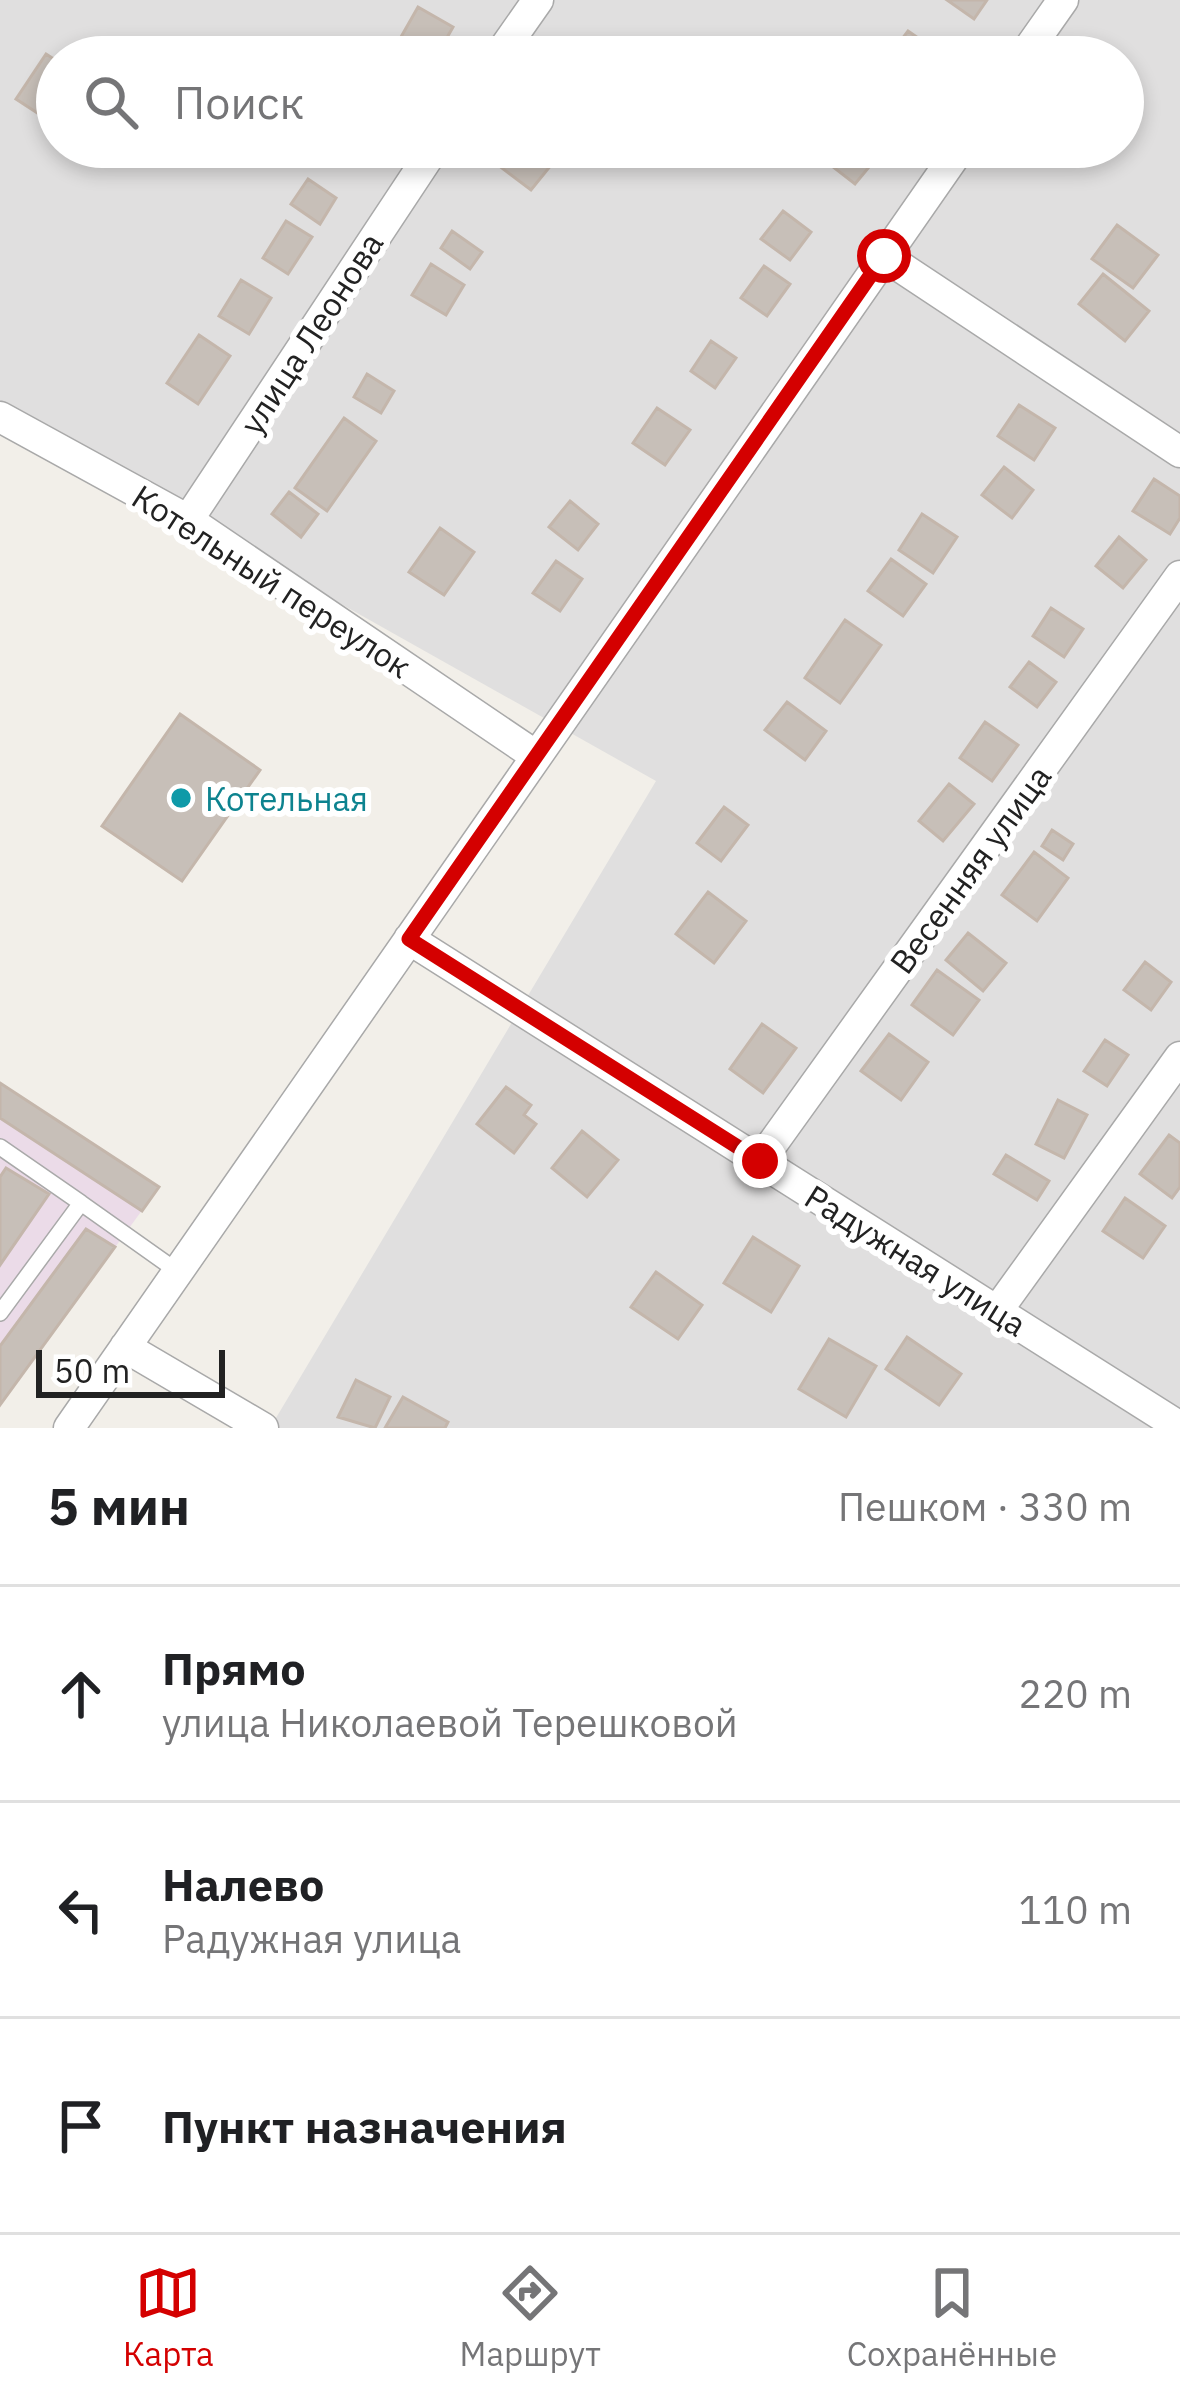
<!DOCTYPE html>
<html lang="ru">
<meta charset="utf-8">
<style>
:root{--surface:#fff;--page:#f6f6f6;--text:#202124;--muted:#757577;--line:#e0e0e0;--accent:#d40000}
body{margin:0;font-family:"IBM Plex Sans",sans-serif;background:var(--page);color:var(--text)}
.scale{position:absolute;left:36px;bottom:30px;width:189px;box-sizing:border-box;padding-left:12px;border:6px solid #222;border-top:0;font-size:33px;line-height:42px;white-space:nowrap;color:#222;-webkit-text-stroke:9px #fff;paint-order:stroke}
.stop{position:absolute;width:36px;height:36px;margin:-27px;border:9px solid #d40000;border-radius:50%;background:#fff}
.stop.end{background:#d40000;border-color:#fff;box-shadow:0 3px 12px #0008}
.list{margin:0;padding:0;list-style:none}
h2{display:flex;justify-content:space-between;align-items:center;height:156px;margin:0;padding:0 48px;font-size:51px}
h2 small{font-size:39px;font-weight:400;color:var(--muted)}
.list li{display:grid;grid-template-columns:78px 1fr auto;gap:36px;align-items:center;box-sizing:border-box;height:216px;padding:0 48px;border-top:3px solid var(--line)}
.list b{display:block;font-size:45px;white-space:nowrap}
.list p{margin:0;font-size:39px;white-space:nowrap;color:var(--muted)}
.list em{font-size:39px;font-style:normal;color:var(--muted)}
.icon{flex:none;width:66px;height:66px;fill:none;stroke:currentColor;stroke-width:2;stroke-linecap:round;stroke-linejoin:round}
.map{position:relative;flex:none;width:1180px;height:1428px;overflow:hidden}
.search{position:absolute;background:var(--surface);box-shadow:0 6px 18px #0003;left:36px;right:36px;top:36px;height:132px;display:flex;align-items:center;gap:30px;box-sizing:border-box;padding:0 42px;border-radius:66px;color:var(--muted);font-size:45px}
.sheet{height:804px;background:var(--surface)}
nav{display:flex;justify-content:space-around;align-items:center;box-sizing:border-box;height:168px;border-top:3px solid var(--line);background:var(--surface);font-size:33px;color:var(--muted)}
nav a{display:grid;justify-items:center;gap:6px}
nav .on{color:var(--accent)}
.map>svg:first-child{display:block}
</style>
<div class="map">
<svg width="1180" height="1428" viewBox="0 0 1180 1428">
<rect width="100%" height="100%" fill="#f2efe9"/>
<path fill="#e0dfdf" fill-rule="evenodd" d="M0,0H1180V1428H270L656,781L0,412ZM57,57H1123V147H57Z"/>
<path fill="#ebdbe8" d="M0,1083L159,1187L0,1405Z"/>
<path fill="#c7bfb8" stroke="#c4b6ab" stroke-width="3" d="M947,0H987L974,19Z
M418,7L453,27L436,57L401,37Z
M908,31L937,51L932,57H902L893,51Z
M580,41L599,57H566Z
M46,54L57,61V106L48,120L16,99Z
M506,147H531L552,164L531,190L494,162Z
M826,147H869L879,155L855,184L819,156Z
M308,179L336,198L320,224L291,204Z
M783,211L811,232L790,260L761,239Z
M286,221L312,237L288,274L263,258Z
M1117,225L1158,255L1133,288L1092,259Z
M452,231L482,252L470,269L441,248Z
M431,264L464,285L446,315L412,295Z
M764,266L790,284L767,316L741,298Z
M1103,274L1149,311L1125,341L1079,304Z
M241,280L271,298L249,334L219,316Z
M199,335L230,356L198,404L167,383Z
M711,341L736,358L715,388L691,371Z
M367,374L394,391L381,413L354,397Z
M1019,405L1055,428L1034,460L998,436Z
M657,408L690,430L665,465L633,443Z
M344,418L376,441L327,511L295,488Z
M1004,467L1033,490L1012,518L982,495Z
M1154,479L1180,496V518L1170,534L1133,511Z
M289,492L318,514L301,537L272,514Z
M570,501L598,524L578,550L549,527Z
M922,514L957,537L933,573L899,550Z
M440,528L474,552L444,595L409,572Z
M1119,537L1146,560L1123,588L1096,566Z
M891,559L926,584L903,616L868,591Z
M556,561L582,579L560,611L533,593Z
M1051,608L1083,629L1064,657L1033,636Z
M845,620L881,645L840,703L805,678Z
M1029,662L1056,682L1037,707L1010,687Z
M787,702L826,731L805,760L765,730Z
M180,714L260,770L182,881L102,826Z
M985,722L1018,745L992,781L960,758Z
M949,784L974,804L943,841L919,821Z
M724,807L748,825L721,861L697,843Z
M1052,830L1073,844L1063,860L1042,846Z
M1034,852L1068,878L1037,921L1002,895Z
M708,892L746,921L714,963L676,934Z
M968,933L1006,963L983,991L946,960Z
M1145,962L1171,982L1151,1010L1124,990Z
M937,970L979,1000L953,1035L912,1005Z
M762,1024L796,1048L763,1093L730,1069Z
M889,1034L928,1062L901,1100L861,1071Z
M1105,1040L1128,1055L1107,1086L1084,1071Z
M0,1083L159,1187L142,1211L0,1118Z
M506,1087L531,1105L524,1115L536,1124L514,1153L477,1124Z
M1058,1100L1087,1115L1064,1158L1036,1144Z
M582,1131L618,1160L587,1197L552,1168Z
M1169,1135L1180,1143V1187L1172,1198L1140,1174Z
M1006,1155L1049,1181L1037,1200L994,1174Z
M6,1168L49,1194L0,1265V1177Z
M1125,1198L1165,1226L1143,1258L1103,1231Z
M86,1229L115,1247L0,1405V1346Z
M753,1237L799,1266L771,1312L724,1283Z
M656,1272L702,1305L678,1339L631,1307Z
M907,1337L961,1374L939,1405L886,1369Z
M829,1339L876,1366L846,1417L799,1389Z
M356,1380L390,1397L375,1428L338,1417Z
M403,1397L448,1422L445,1428H385Z"/>
<g fill="none" stroke-linecap="round" stroke-linejoin="round">
<defs>
<path id="lane" d="M0,1147L81,1203
M0,1313L81,1203L177,1271"/>
<path id="street" d="M498,57L538,0
M1023,57L1063,0
M884,256L1180,452
M0,417L188,520L536,756
M188,520L435,147
M409,939L1180,1427
M760,1161L1180,576
M997,1311L1180,1057
M125,1347L263,1428
M69,1428L961,147"/>
</defs>
<use href="#lane" stroke="#a9a9a9" stroke-width="18"/>
<use href="#street" stroke="#a9a9a9" stroke-width="33"/>
<use href="#lane" stroke="#fff" stroke-width="15"/>
<use href="#street" stroke="#fff" stroke-width="30"/>
</g>
<g fill="none" stroke-linecap="round" stroke-linejoin="round">
<path stroke="#d40000" stroke-width="15" d="M760,1161L409,939L884,256"/>
</g>
<circle fill="#0f9aa8" stroke="#fff" stroke-width="4.5" cx="181" cy="798" r="12"/>
<g text-anchor="middle" dominant-baseline="central" stroke-width="12" stroke-linejoin="round" paint-order="stroke">
<g font-size="33" fill="#222" stroke="#fff">
<text transform="translate(311 333) rotate(-57)">улица Леонова</text>
<text transform="translate(272 581) rotate(33)">Котельный переулок</text>
<text transform="translate(970 869) rotate(-54)">Весенняя улица</text>
<text transform="translate(916 1260) rotate(32)">Радужная улица</text>
</g>
<g font-size="33" fill="#0d838f" stroke="#fff" text-anchor="start">
<text x="205" y="798">Котельная</text>
</g>
</g>
</svg>
<div class="scale">50 m</div>
<div class="stop" style="left:884px;top:256px"></div>
<div class="stop end" style="left:760px;top:1161px"></div>
<div class="search"><svg class="icon" aria-label="search" viewBox="0 0 24 24"><circle cx="10" cy="10" r="6"/><path d="M15 15l6 6"/></svg>Поиск</div>
</div>
<section class="sheet">
<h2>5 мин<small>Пешком · 330 m</small></h2>
<ul class="list">
<li><svg class="icon" aria-label="ahead" viewBox="0 0 24 24"><path d="M12 20V5M6 11l6-6 6 6"/></svg><div><b>Прямо</b><p>улица Николаевой Терешковой</p></div><em>220 m</em></li>
<li><svg class="icon" aria-label="left" viewBox="0 0 24 24"><path d="M17 20v-9H6M10 6l-5 5 5 5"/></svg><div><b>Налево</b><p>Радужная улица</p></div><em>110 m</em></li>
<li><svg class="icon" aria-label="arrive" viewBox="0 0 24 24"><path d="M6 21V4h12l-3 4 3 4H6"/></svg><div><b>Пункт назначения</b></div></li>
</ul>
</section>
<nav>
<a class="on"><svg class="icon" aria-label="map" viewBox="0 0 24 24"><path d="M3 6l6-2 6 2 6-2v14l-6 2-6-2-6 2zM9 4v14M15 6v14"/></svg>Карта</a>
<a><svg class="icon" aria-label="directions" viewBox="0 0 24 24"><path d="M12 3l9 9-9 9-9-9zM9 14v-3h6M13 9l2 2-2 2"/></svg>Маршрут</a>
<a><svg class="icon" aria-label="saved" viewBox="0 0 24 24"><path d="M7 4h10v16l-5-4-5 4z"/></svg>Сохранённые</a>
</nav>
